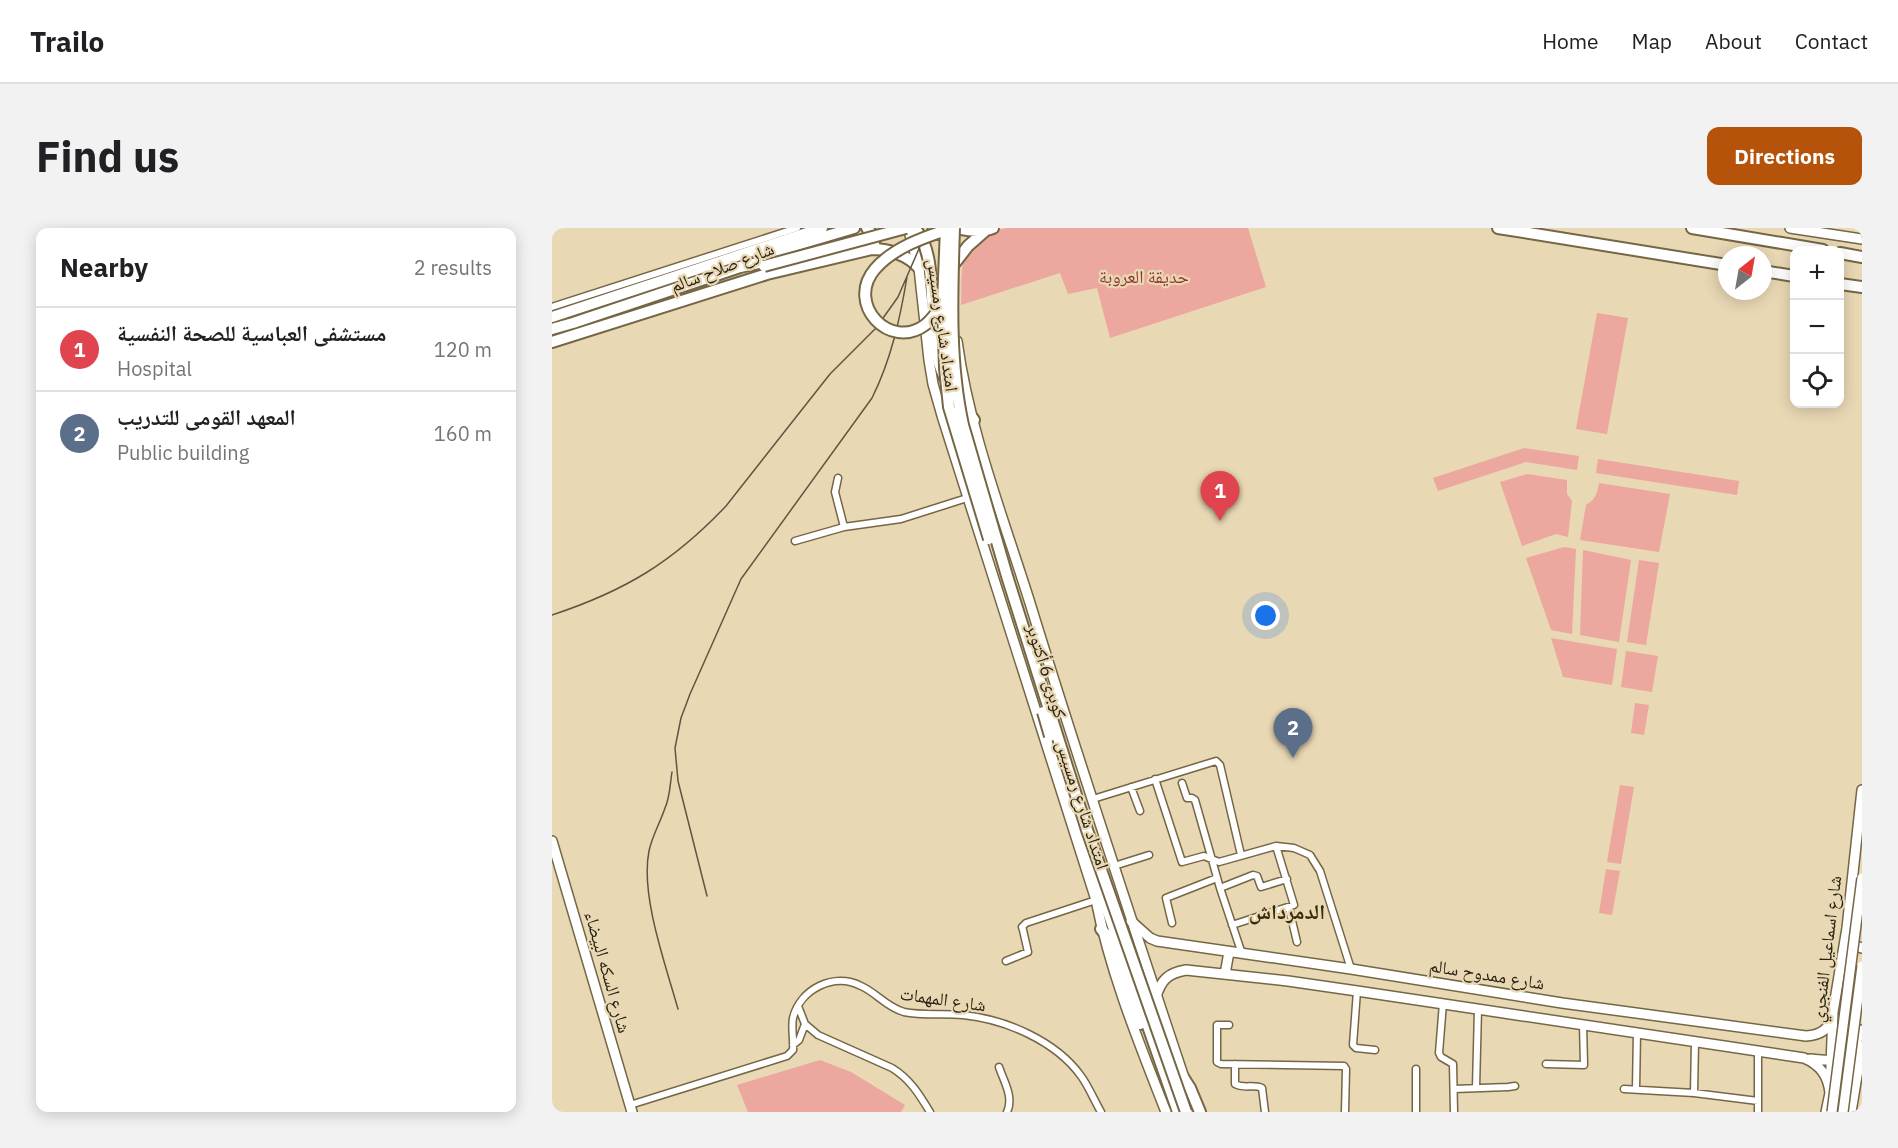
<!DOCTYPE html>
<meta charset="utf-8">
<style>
:root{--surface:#fff;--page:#f2f2f2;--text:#202124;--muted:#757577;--line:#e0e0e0;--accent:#b45309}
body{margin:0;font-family:"IBM Plex Sans","Noto Naskh Arabic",sans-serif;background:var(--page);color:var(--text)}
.controls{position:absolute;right:18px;top:18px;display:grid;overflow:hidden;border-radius:12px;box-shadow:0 3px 15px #0003}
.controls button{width:54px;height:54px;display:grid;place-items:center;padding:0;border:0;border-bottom:2px solid var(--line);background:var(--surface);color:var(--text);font:30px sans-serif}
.compass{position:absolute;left:1166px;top:18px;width:54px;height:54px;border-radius:50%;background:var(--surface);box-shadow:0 3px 15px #0003;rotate:31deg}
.you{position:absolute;left:714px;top:388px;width:21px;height:21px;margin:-15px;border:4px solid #fff;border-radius:50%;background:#1a73e8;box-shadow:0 0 0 9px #1a73e833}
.badge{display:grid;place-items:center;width:39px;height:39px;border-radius:50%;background:var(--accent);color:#fff;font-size:20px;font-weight:700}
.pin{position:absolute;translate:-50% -50px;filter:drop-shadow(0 2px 3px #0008)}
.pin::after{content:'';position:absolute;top:32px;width:21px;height:18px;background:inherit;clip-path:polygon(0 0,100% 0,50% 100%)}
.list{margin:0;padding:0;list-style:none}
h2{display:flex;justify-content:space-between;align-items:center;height:78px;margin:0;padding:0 24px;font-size:26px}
h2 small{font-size:20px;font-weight:400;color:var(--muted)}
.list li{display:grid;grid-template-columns:39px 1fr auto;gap:18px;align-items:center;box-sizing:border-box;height:84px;padding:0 24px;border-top:2px solid var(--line)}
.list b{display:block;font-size:22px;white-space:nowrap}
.list p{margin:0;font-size:20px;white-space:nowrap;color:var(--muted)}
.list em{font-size:20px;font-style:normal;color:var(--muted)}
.icon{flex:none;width:33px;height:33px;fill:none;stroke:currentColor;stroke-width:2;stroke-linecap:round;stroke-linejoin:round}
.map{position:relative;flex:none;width:1310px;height:884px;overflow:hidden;border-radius:12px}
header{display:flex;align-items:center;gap:36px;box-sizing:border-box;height:84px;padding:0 30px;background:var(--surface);border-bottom:2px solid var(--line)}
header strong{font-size:28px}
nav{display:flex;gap:33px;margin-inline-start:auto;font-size:21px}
.intro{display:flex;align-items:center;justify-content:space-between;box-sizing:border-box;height:144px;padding:0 36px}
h1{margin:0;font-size:42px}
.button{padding:15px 27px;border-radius:12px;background:var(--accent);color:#fff;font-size:21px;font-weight:700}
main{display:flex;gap:36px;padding:0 36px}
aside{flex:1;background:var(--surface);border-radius:12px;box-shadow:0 3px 15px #0003}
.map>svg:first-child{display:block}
</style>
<header>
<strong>Trailo</strong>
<nav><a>Home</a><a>Map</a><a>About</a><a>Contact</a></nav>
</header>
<div class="intro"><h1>Find us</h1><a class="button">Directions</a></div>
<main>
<aside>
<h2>Nearby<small>2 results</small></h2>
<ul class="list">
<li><span class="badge" style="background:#e0444e">1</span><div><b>مستشفى العباسية للصحة النفسية</b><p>Hospital</p></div><em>120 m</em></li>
<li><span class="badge" style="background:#5c6f8a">2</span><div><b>المعهد القومى للتدريب</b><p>Public building</p></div><em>160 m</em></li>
</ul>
</aside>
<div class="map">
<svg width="1310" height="884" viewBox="0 0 1310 884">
<rect width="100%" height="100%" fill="#e9d8b4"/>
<path fill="#eca79e" d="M454,0H696L714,59L558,110L545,60L516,66L508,45L409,77C410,65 408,43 412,32C419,16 437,4 454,0Z
M1045,85L1076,90L1055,206L1024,201Z
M972,220L1027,228L1025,242L974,234L886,263L881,250Z
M1046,231L1187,253L1185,267L1044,245Z
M975,246L1015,252V266L1020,273L1016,309L1004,306L970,318L948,254Z
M1047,255L1118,266L1107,324L1028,312L1034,277C1043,272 1045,266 1047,255Z
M1012,319L1024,321L1020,406L999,402L974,330Z
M1031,322L1079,332L1067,414L1028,407Z
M1087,332L1107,335L1094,417L1075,414Z
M999,410L1065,421L1060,457L1011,449Z
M1074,423L1106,428L1100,464L1069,459Z
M1083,475L1097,477L1092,507L1079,505Z
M1068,557L1082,559L1069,636L1055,634Z
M1054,641L1068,643L1060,687L1047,685Z
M268,832L299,844L353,877L349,884H196L185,857Z"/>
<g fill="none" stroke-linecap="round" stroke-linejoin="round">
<defs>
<path id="street" d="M0,79L245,0
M286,250L283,264L292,299L349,291L415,270
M243,313L292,299
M603,551L630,634L652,628L667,634L724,618L742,620L758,627L768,643L799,741
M630,555L635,570H640L643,572L668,660L690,726
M579,559L588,583
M541,571L664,533L668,537L689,627
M562,638L597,627
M668,660L701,647L705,648L709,659L735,651
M737,680L745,714
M620,695L614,670L665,650
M680,697L742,677L724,618
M454,733L476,724L471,702L470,699L474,695L544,672
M805,763L801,817L804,820L823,822
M891,775L887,825L889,829L901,836L902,884
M246,778L253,796L266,807L340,840C358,851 367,866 378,884
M677,797H665V834L669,836L792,838L794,841L793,884
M241,817L247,812L253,796
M1206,822V884
M683,836V856C691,861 702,856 710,860L713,884
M994,836L1032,837L1031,796
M447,839C452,854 462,869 455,884
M864,841V884
M924,860L926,781
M902,861L956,859L963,858
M1072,861L1142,865L1206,873
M1084,861L1085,804
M1142,865L1143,814
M78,877L235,828L241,822C242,811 239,800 241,790C248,761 282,744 309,758C325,765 334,779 352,784C371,788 391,785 411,787C453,791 504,813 529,848C537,859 542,872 549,884"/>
<path id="secondary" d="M1238,0L1310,11
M0,613L80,884
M579,693L598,710L605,713L799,741L1010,775L1254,808C1270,807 1279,800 1281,784
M1295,715L1310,720
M673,746L677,724
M604,769C609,752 616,745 634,742L736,753L805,763L1252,830C1268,837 1276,847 1278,865
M1258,831C1288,835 1297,831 1310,802
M1274,884L1278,865L1281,784L1295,700L1310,562
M1299,884L1310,818"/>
<path id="primary" d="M356,0L367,40L377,132L381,156L391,191L544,672C558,744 587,815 614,884
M405,113C417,202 451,289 478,375C527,535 580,694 633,853"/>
<path id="highway" d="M315,0L322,9V15
M362,0C391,27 371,110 393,150
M404,0C416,3 429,5 441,0
M946,0L1175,37
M1140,0L1271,22
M1288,25L1310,29
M214,26L302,0
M399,40L416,18L433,3
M1211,43L1242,48
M1288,56L1310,59
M0,89L270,0
M0,101L21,95L188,39L211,34
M0,114L215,46L320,21C337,21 356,27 367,40
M406,171L422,192
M498,508L528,604L626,884
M549,701L559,712L588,796
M631,849L638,860L648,884"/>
</defs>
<use href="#street" stroke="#756645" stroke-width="9"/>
<use href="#secondary" stroke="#756645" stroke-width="12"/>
<use href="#primary" stroke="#756645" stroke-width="12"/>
<use href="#highway" stroke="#756645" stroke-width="14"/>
<use href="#street" stroke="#fff" stroke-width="6"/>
<use href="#secondary" stroke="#fff" stroke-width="9"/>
<use href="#primary" stroke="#fff" stroke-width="9"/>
<use href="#highway" stroke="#fff" stroke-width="10"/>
<path stroke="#5f5641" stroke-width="1.5" d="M0,387C73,363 121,334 174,278L278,146L324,100L346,69L376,0
M120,544C118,556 118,569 113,580C108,595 100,608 97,623C88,667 114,738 126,781
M155,668L126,553L123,520L129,490L138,466L189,351L320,170C339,132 348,91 355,49"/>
<defs>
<path id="secondary-bridge" d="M1280,884L1310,650
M1291,884L1310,738"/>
<path id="highway-bridge" d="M394,0L391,75L393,140L397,179L437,311
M402,0C400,65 397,133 411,197L455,348L535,602L634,884
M212,38L354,0
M391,75C386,83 381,91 373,97C338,123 293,76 323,41C342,19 373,9 400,0
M491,484L498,508"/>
</defs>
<use href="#secondary-bridge" stroke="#756645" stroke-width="12" stroke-linecap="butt"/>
<use href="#highway-bridge" stroke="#756645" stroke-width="14" stroke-linecap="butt"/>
<use href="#secondary-bridge" stroke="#fff" stroke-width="9"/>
<use href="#highway-bridge" stroke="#fff" stroke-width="10"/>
</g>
<g text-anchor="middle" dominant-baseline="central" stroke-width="4.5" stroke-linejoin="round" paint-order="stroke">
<g font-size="18" fill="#282214" stroke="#e9d8b4">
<text transform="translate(170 39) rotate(-21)">شارع صلاح سالم</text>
<text transform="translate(391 97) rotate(82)">امتداد شارع رمسيس</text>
<text transform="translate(495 443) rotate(73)">كوبرى 6 أكتوبر</text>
<text transform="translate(531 577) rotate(72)">امتداد شارع رمسيس</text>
<text transform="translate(1274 721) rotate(-83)">شارع اسماعيل الفنجري</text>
<text transform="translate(56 744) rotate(74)">شارع السكه البيضاء</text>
<text transform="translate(935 746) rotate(9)">شارع ممدوح سالم</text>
<text transform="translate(391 771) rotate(8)">شارع المهمات</text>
</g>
<g font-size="18" fill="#8f352f" stroke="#e9d8b4">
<text x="592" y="48">حديقة العروبة</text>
</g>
<g font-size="21" font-weight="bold" fill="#392c0b" stroke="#e9d8b4">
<text x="735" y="683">الدمرداش</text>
</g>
</g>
</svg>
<div class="controls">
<button>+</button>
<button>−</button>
<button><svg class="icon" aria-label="locate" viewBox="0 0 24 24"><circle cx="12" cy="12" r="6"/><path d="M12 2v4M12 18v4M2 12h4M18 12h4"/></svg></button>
</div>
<svg class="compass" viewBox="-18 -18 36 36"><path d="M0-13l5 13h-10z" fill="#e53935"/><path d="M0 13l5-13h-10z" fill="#757577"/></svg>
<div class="you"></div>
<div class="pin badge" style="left:668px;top:293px;background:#e0444e">1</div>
<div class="pin badge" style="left:741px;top:530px;background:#5c6f8a">2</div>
</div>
</main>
